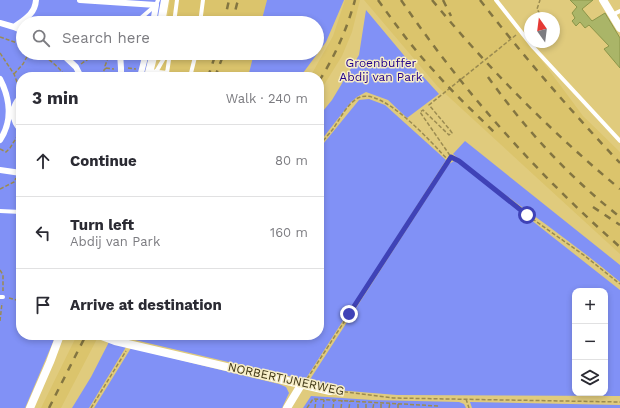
<!DOCTYPE html>
<meta charset="utf-8">
<style>
:root{--surface:#fff;--page:#f2f2f3;--text:#2b2b33;--muted:#7c7c81;--line:#e1e1e2}
body{margin:0;font-family:"Work Sans",sans-serif;background:var(--page);color:var(--text)}
.controls{position:absolute;right:12px;bottom:12px;display:grid;overflow:hidden;border-radius:8px;box-shadow:0 2px 6px #0003}
.controls button{width:36px;height:36px;display:grid;place-items:center;padding:0;border:0;border-bottom:1px solid var(--line);background:var(--surface);color:var(--text);font:20px sans-serif}
.compass{position:absolute;left:524px;top:12px;width:36px;height:36px;border-radius:50%;background:var(--surface);box-shadow:0 2px 6px #0003;rotate:346deg}
.stop{position:absolute;width:12px;height:12px;margin:-9px;border:3px solid #3f42b7;border-radius:50%;background:#fff}
.stop.end{background:#3f42b7;border-color:#fff;box-shadow:0 1px 4px #0008}
.list{margin:0;padding:0;list-style:none}
h2{display:flex;justify-content:space-between;align-items:center;height:52px;margin:0;padding:0 16px;font-size:17px}
h2 small{font-size:13px;font-weight:400;color:var(--muted)}
.list li{display:grid;grid-template-columns:26px 1fr auto;gap:12px;align-items:center;box-sizing:border-box;height:72px;padding:0 16px;border-top:1px solid var(--line)}
.list b{display:block;font-size:15px;white-space:nowrap}
.list p{margin:0;font-size:13px;white-space:nowrap;color:var(--muted)}
.list em{font-size:13px;font-style:normal;color:var(--muted)}
.icon{flex:none;width:22px;height:22px;fill:none;stroke:currentColor;stroke-width:2;stroke-linecap:round;stroke-linejoin:round}
.map{position:relative;flex:none;width:620px;height:408px;overflow:hidden}
.search{position:absolute;background:var(--surface);box-shadow:0 2px 6px #0003;left:16px;top:16px;width:308px;height:44px;display:flex;align-items:center;gap:10px;box-sizing:border-box;padding:0 14px;border-radius:22px;color:var(--muted);font-size:15px}
.panel{position:absolute;background:var(--surface);box-shadow:0 2px 6px #0003;left:16px;top:72px;width:308px;height:268px;border-radius:16px}
.map>svg:first-child{display:block}
</style>
<div class="map">
<svg width="620" height="408" viewBox="0 0 620 408">
<rect width="100%" height="100%" fill="#e0cb7d"/>
<path fill="#dbc46c" d="M170,0H267L261,23H167Z
M345,0H360L352,32L342,56L319,93V77H310L333,36Z
M364,0H497L583,116L620,152V254L438,87Z
M164,53H254L248,77H159Z
M77,335H99L61,408H41Z"/>
<path fill="#8191f6" fill-rule="evenodd" d="M0,0H163L158,23H23V53H150L144,77H21V335H56L25,408H0Z
M267,0H344L326,42L300,77H248L254,53H317V23H261Z
M366,10L407,59L439,94L407,118L388,100L366,92L357,97L351,102L319,143V116L332,100L359,55Z
M369,99L385,105L446,160L305,380L135,340L138,335H319V149L359,100Z
M465,141L620,265V282C566,236 507,199 453,154Z
M454,161L460,164L620,290V396L397,395L336,390L309,381L449,164ZM575,291H605V393H575Z
M109,342L126,347L89,408H72L91,377Z
M131,348L279,384L286,387L289,393L282,408H94Z
M311,396L372,400L459,402L464,404L466,408H303Z
M470,402L620,405V408H472Z"/>
<path fill="#aab568" stroke="#8b9549" d="M570,0H593L582,9L592,21L605,13L620,38V68L604,49L609,46L589,25L585,28L580,22L576,26L572,21L575,18L572,13L577,7Z"/>
<g fill="none" stroke-linecap="round" stroke-linejoin="round">
<path stroke="#9b8b50" stroke-width="1.5" stroke-dasharray="4 2" stroke-linecap="butt" d="M538,18L541,16L537,9L540,0
M525,28L530,24
M516,35L429,105L450,130L452,133L449,135L423,110L420,112L451,157L459,161L527,215L585,256L620,284
M0,37L23,45
M0,53L14,74L20,90
M39,53C49,59 59,67 66,77
M81,64L97,53
M106,68L114,69
M128,68L136,69
M14,74L23,64L29,53
M58,77L63,72
M103,77L104,70L106,68L105,66L110,53
M319,145C324,140 329,134 333,129C340,119 347,104 358,98C381,85 433,144 448,160
M0,149L6,152L10,148L18,135
M18,166L21,162
M0,189L14,182L16,178
M0,270L3,275V291
M9,298L21,301
M0,321L2,303
M307,379L451,157
M338,391L393,398L620,402
M466,399L469,408
M91,408L126,351
M307,408L313,399L438,406V408
M315,408L316,399
M323,408L324,400
M333,408L334,400
M341,408L342,400
M349,408L350,401
M358,408V401
M366,408V402
M373,408L374,402
M381,408V403
M389,408L390,403
M398,408V404"/>
<path stroke="#fff" stroke-width="4" d="M496,0L533,47L620,141
M612,15L620,11
M135,23L156,5L158,0
M174,23L177,0
M200,23L203,0
M150,71L167,73L170,53
M156,72L167,53
M190,77L196,53
M0,211L21,212
M0,297H3"/>
<path stroke="#fff" stroke-width="6" d="M80,0L156,5L153,23
M0,23L14,27L23,31
M59,23C68,17 79,20 89,23
M14,27C25,19 35,14 36,0
M61,53L76,67L81,77
M120,53L121,68V77
M140,77L146,53
M0,79C10,98 13,121 0,140
M21,97C10,107 12,121 21,130
M0,170L21,173"/>
<path stroke="#fff" stroke-width="8" d="M603,0L620,28
M161,23L165,0
M148,77L154,53
M99,335L115,341L330,391
M30,408L50,362L60,335
M287,408L301,385"/>
<path stroke="#837541" stroke-width="2.5" stroke-dasharray="7 7" stroke-linecap="butt" d="M378,0C396,25 414,50 435,72C454,94 475,113 495,133
M401,0C463,91 537,174 620,247
M432,0C489,69 551,132 620,189
M443,0L451,16
M480,0C524,57 571,111 620,163
M224,23L229,0
M232,23L238,0
M208,77L216,53
M215,77L224,53
M488,77C526,130 569,177 620,217
M319,81C335,56 347,29 355,0
M593,207L620,225
M49,408L86,335"/>
</g>
<g fill="none" stroke-linecap="round" stroke-linejoin="round">
<path stroke="#3f42b7" stroke-width="5" d="M349,314L451,157L459,161L527,215"/>
</g>
<g text-anchor="middle" dominant-baseline="central" stroke-width="3" stroke-linejoin="round" paint-order="stroke">
<g font-size="12" fill="#21008c" stroke="#f7edc7">
<text x="381" y="63">Groenbuffer<tspan x="381" dy="14">Abdij van Park</tspan></text>
</g>
<g font-size="12" fill="#3e3514" stroke="#f7edc7">
<text transform="translate(286 379) rotate(12)">NORBERTIJNERWEG</text>
</g>
</g>
</svg>
<div class="controls">
<button>+</button>
<button>−</button>
<button><svg class="icon" aria-label="layers" viewBox="0 0 24 24"><path d="M12 4l9 5-9 5-9-5zM3 14l9 5 9-5"/></svg></button>
</div>
<svg class="compass" viewBox="-18 -18 36 36"><path d="M0-13l5 13h-10z" fill="#e53935"/><path d="M0 13l5-13h-10z" fill="#7c7c81"/></svg>
<div class="stop" style="left:527px;top:215px"></div>
<div class="stop end" style="left:349px;top:314px"></div>
<div class="search"><svg class="icon" aria-label="search" viewBox="0 0 24 24"><circle cx="10" cy="10" r="6"/><path d="M15 15l6 6"/></svg>Search here</div>
<section class="panel">
<h2>3 min<small>Walk · 240 m</small></h2>
<ul class="list">
<li><svg class="icon" aria-label="ahead" viewBox="0 0 24 24"><path d="M12 20V5M6 11l6-6 6 6"/></svg><div><b>Continue</b></div><em>80 m</em></li>
<li><svg class="icon" aria-label="left" viewBox="0 0 24 24"><path d="M17 20v-9H6M10 6l-5 5 5 5"/></svg><div><b>Turn left</b><p>Abdij van Park</p></div><em>160 m</em></li>
<li><svg class="icon" aria-label="arrive" viewBox="0 0 24 24"><path d="M6 21V4h12l-3 4 3 4H6"/></svg><div><b>Arrive at destination</b></div></li>
</ul>
</section>
</div>
